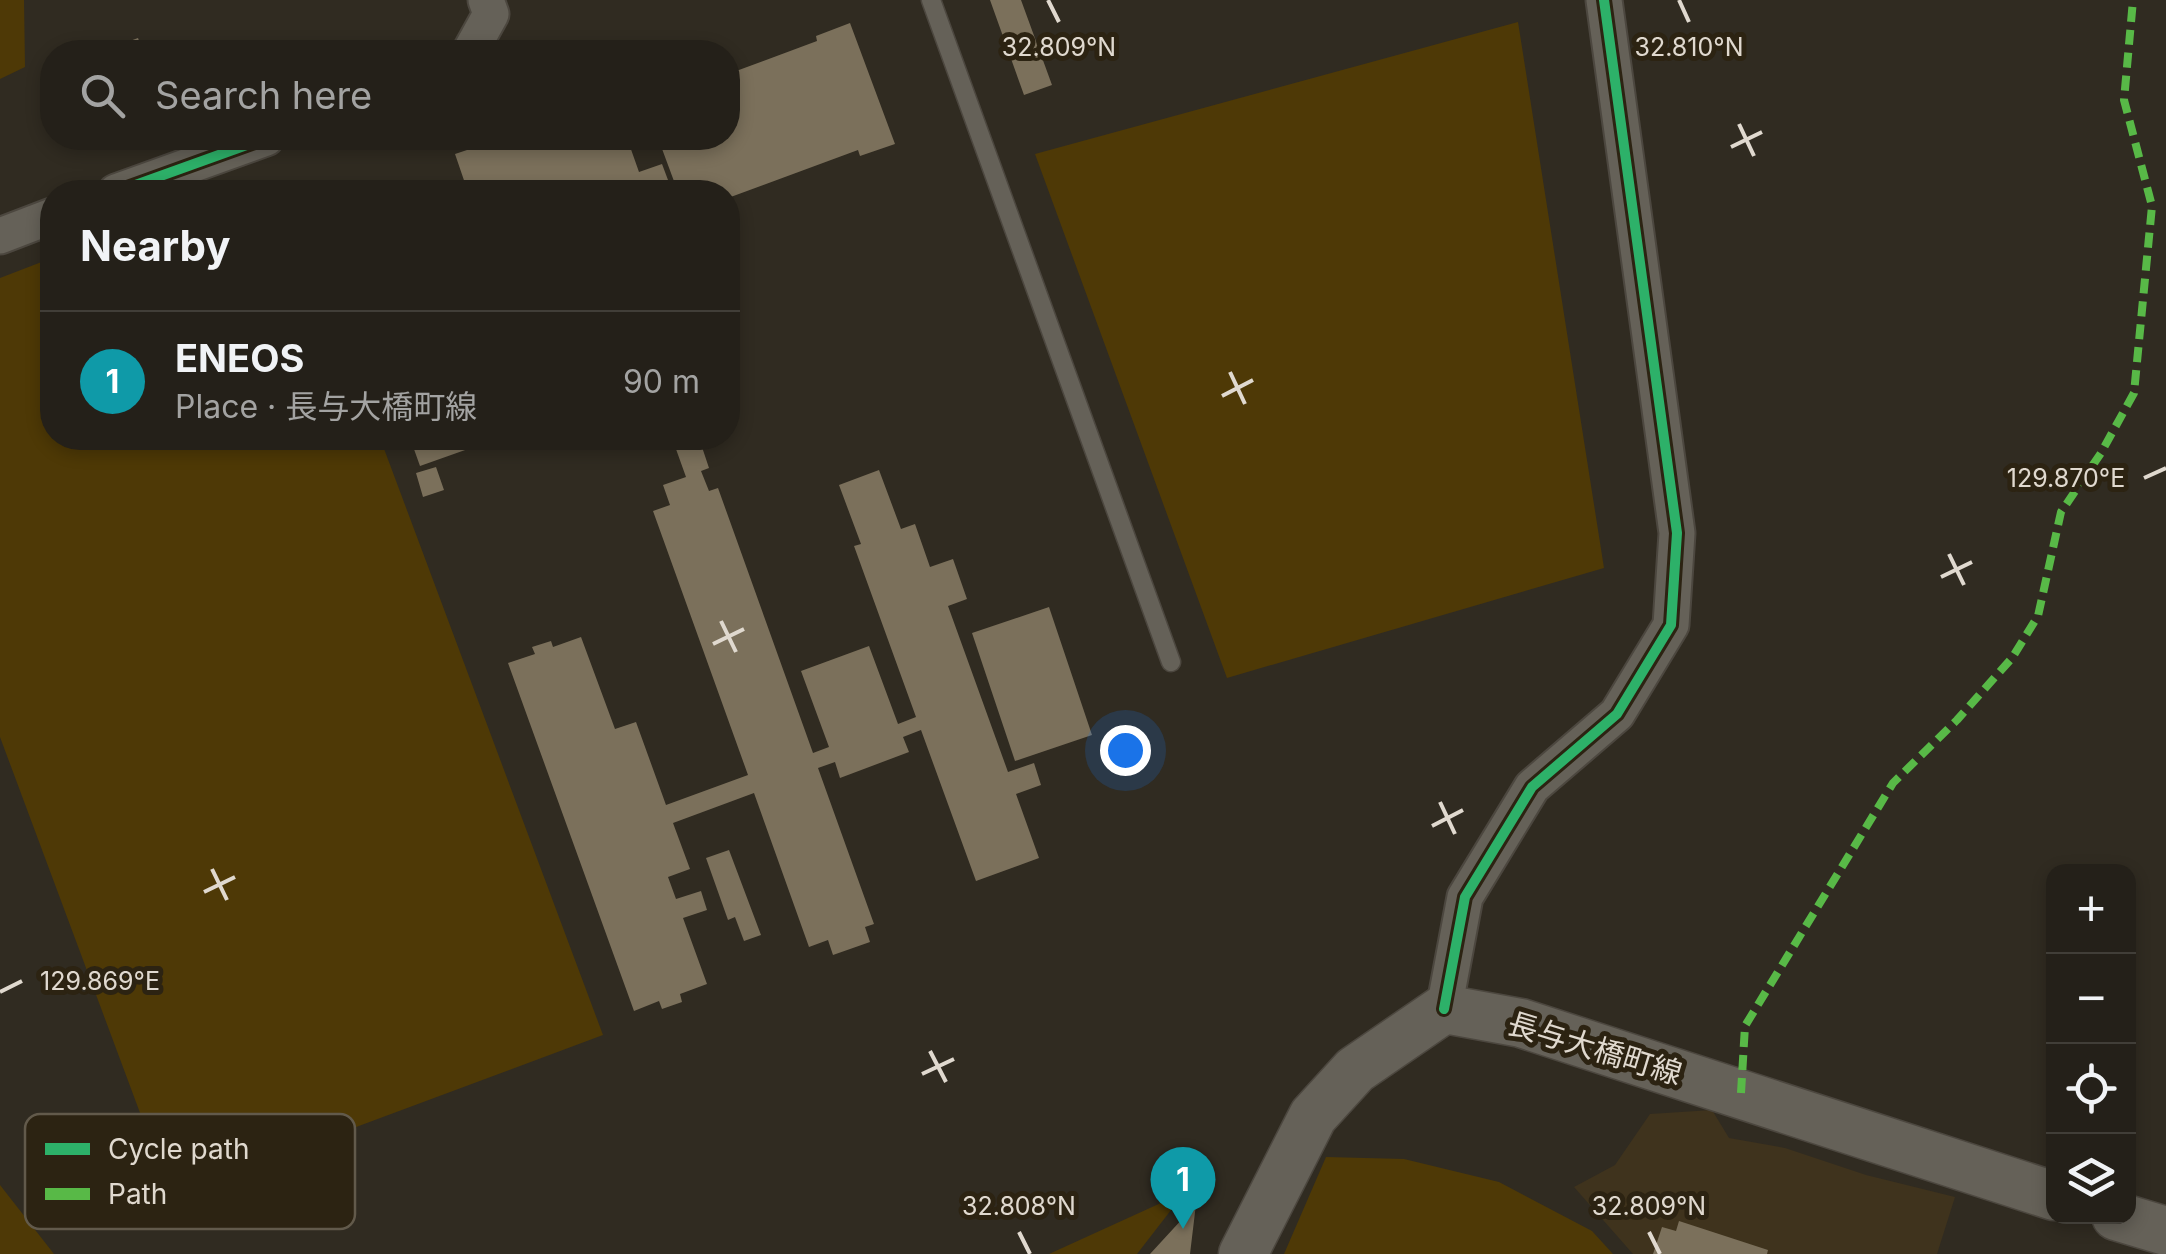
<!DOCTYPE html>
<meta charset="utf-8">
<style>
:root{--surface:#242019;--page:#2c2822;--text:#f1f3f6;--muted:#a3a3a2;--line:#413e38;--accent:#a29c92}
body{margin:0;font-family:Inter,"Noto Sans JP",sans-serif;background:var(--page);color:var(--text)}
.controls{position:absolute;right:30px;bottom:30px;display:grid;overflow:hidden;border-radius:20px;box-shadow:0 5px 15px #0003}
.controls button{width:90px;height:90px;display:grid;place-items:center;padding:0;border:0;border-bottom:2px solid var(--line);background:var(--surface);color:var(--text);font:50px sans-serif}
.you{position:absolute;left:1125px;top:750px;width:35px;height:35px;margin:-25px;border:8px solid #fff;border-radius:50%;background:#1a73e8;box-shadow:0 0 0 15px #1a73e833}
.badge{display:grid;place-items:center;width:65px;height:65px;border-radius:50%;background:var(--accent);color:#fff;font-size:32px;font-weight:700}
.pin{position:absolute;translate:-50% -82px;filter:drop-shadow(0 2px 5px #0008)}
.pin::after{content:'';position:absolute;top:52px;width:35px;height:30px;background:inherit;clip-path:polygon(0 0,100% 0,50% 100%)}
.list{margin:0;padding:0;list-style:none}
h2{display:flex;justify-content:space-between;align-items:center;height:130px;margin:0;padding:0 40px;font-size:42px}
h2 small{font-size:32px;font-weight:400;color:var(--muted)}
.list li{display:grid;grid-template-columns:65px 1fr auto;gap:30px;align-items:center;box-sizing:border-box;height:140px;padding:0 40px;border-top:2px solid var(--line)}
.list b{display:block;font-size:38px;white-space:nowrap}
.list p{margin:0;font-size:32px;white-space:nowrap;color:var(--muted)}
.list em{font-size:32px;font-style:normal;color:var(--muted)}
.icon{flex:none;width:55px;height:55px;fill:none;stroke:currentColor;stroke-width:2;stroke-linecap:round;stroke-linejoin:round}
.map{position:relative;flex:none;width:2166px;height:1254px;overflow:hidden}
.search{position:absolute;background:var(--surface);box-shadow:0 5px 15px #0003;left:40px;top:40px;width:700px;height:110px;display:flex;align-items:center;gap:25px;box-sizing:border-box;padding:0 35px;border-radius:40px;color:var(--muted);font-size:38px}
.panel{position:absolute;background:var(--surface);box-shadow:0 5px 15px #0003;left:40px;top:180px;width:700px;height:270px;border-radius:40px}
.map>svg:first-child{display:block}
</style>
<div class="map">
<svg width="2166" height="1254" viewBox="0 0 2166 1254">
<rect width="100%" height="100%" fill="#302b21"/>
<path fill="#3f331d" d="M1712,1110L1729,1138L1785,1148L1866,1175L1955,1197L1937,1254H1633L1574,1187L1615,1165L1650,1114Z"/>
<path fill="#4e3906" d="M0,0H24L25,67L0,79Z
M1518,22L1604,568L1227,678L1035,154Z
M52,258V438H380L603,1035L171,1196L0,737V278Z
M1326,1157L1404,1159L1499,1182L1592,1231L1613,1254H1284Z
M0,1185L54,1254H0Z
M1185,1192L1137,1254H1049Z"/>
<path fill="#7b705b" d="M990,0H1021L1052,85L1024,95Z
M850,23L895,144L860,156L858,150L728,198V192H678L658,138H728V74L817,41L816,36Z
M138,38L143,52H100Z
M503,138H627L639,172L662,164L668,180L660,183L663,192H468L455,154Z
M410,438H499L420,466Z
M672,438H699L709,468L701,471L709,491L718,488L813,753L829,747L801,671L869,646L898,724L916,717L854,546L861,544L839,485L879,470L901,529L915,524L930,567L953,559L967,599L948,606L1008,772L1034,763L1041,785L1016,794L1039,858L976,881L921,730L903,737L909,752L840,778L835,762L818,768L874,924L865,927L870,942L833,955L828,940L809,947L754,793L673,823L690,869L668,877L676,899L701,891L707,910L683,918L707,984L680,994L682,1002L662,1009L659,1001L634,1011L508,663L535,654L532,647L551,641L553,647L581,637L615,729L636,722L666,805L748,775L653,511L670,505L663,485L686,477Z
M436,467L444,490L423,497L416,473Z
M1049,607L1092,735L1015,761L972,633Z
M729,850L761,935L744,941L735,917L728,920L706,858Z
M1196,1204L1190,1254H1150Z
M1679,1221L1768,1250L1767,1254H1653L1662,1227L1676,1231Z"/>
<g fill="none" stroke-linecap="round" stroke-linejoin="round">
<defs>
<path id="lane" d="M931,0L1171,662"/>
<path id="street" d="M470,52L491,14L486,0
M116,192L266,138
M0,236L52,216
M1444,1009L1465,897L1532,787L1617,714L1671,625L1677,533L1604,0"/>
<path id="secondary" d="M2116,1216L2166,1231
M1243,1254L1313,1116L1355,1070L1444,1009L1521,1023L2054,1196"/>
</defs>
<use href="#lane" stroke="#4c473f" stroke-width="21"/>
<use href="#street" stroke="#4c473f" stroke-width="39"/>
<use href="#secondary" stroke="#4c473f" stroke-width="51"/>
<use href="#lane" stroke="#656158" stroke-width="18"/>
<use href="#street" stroke="#656158" stroke-width="35"/>
<use href="#secondary" stroke="#656158" stroke-width="48"/>
<path stroke="#58b947" stroke-width="8" stroke-dasharray="15 8" stroke-linecap="butt" d="M1741,1093L1745,1026L1893,783L1957,720L2012,658L2038,616L2061,512L2101,453L2134,393L2152,206L2124,100L2133,0"/>
<defs>
<path id="cycleway" d="M116,192L266,138
M1444,1009L1465,897L1532,787L1617,714L1671,625L1677,533L1604,0"/>
</defs>
<use href="#cycleway" stroke="#2c2312" stroke-width="16"/>
<use href="#cycleway" stroke="#2db169" stroke-width="10"/>
</g>
<path fill="none" stroke="#e0d9cf" stroke-width="4" d="M1048,0L1059,22M1679,0L1689,22M1739,124L1754,156M1731,147L1762,132M1230,372L1245,404M1222,396L1253,380M2144,478L2166,468M1949,554L1964,585M1941,577L1972,562M721,621L736,652M713,644L744,629M1440,802L1455,834M1432,826L1463,810M212,869L227,900M204,892L235,877M0,992L22,981M930,1051L946,1082M922,1074L954,1059M1019,1232L1030,1254M1649,1232L1660,1254"/>
<g text-anchor="middle" dominant-baseline="central" stroke-width="10" stroke-linejoin="round" paint-order="stroke">
<g font-size="30" fill="#e0d9cf" stroke="#2c2312">
<text transform="translate(1595 1048) rotate(17)">長与大橋町線</text>
</g>
</g>
<rect x="25" y="1114" width="330" height="115" rx="15" fill="#2c2312" stroke="#625a4b" stroke-width="2.5"/>
<rect x="45" y="1143" width="45" height="12" fill="#2db169"/>
<rect x="45" y="1188" width="45" height="12" fill="#58b947"/>
<g font-size="28" fill="#e0d9cf">
<text x="108" y="1159">Cycle path</text>
<text x="108" y="1204">Path</text>
</g>
<g font-size="25" text-anchor="middle" fill="#e0d9cf" stroke="#2c2312" stroke-width="10" stroke-linejoin="round" paint-order="stroke">
<text x="1059" y="56">32.809°N</text>
<text x="1689" y="56">32.810°N</text>
<text x="2066" y="487">129.870°E</text>
<text x="100" y="990">129.869°E</text>
<text x="1019" y="1215">32.808°N</text>
<text x="1649" y="1215">32.809°N</text>
</g>
</svg>
<div class="controls">
<button>+</button>
<button>−</button>
<button><svg class="icon" aria-label="locate" viewBox="0 0 24 24"><circle cx="12" cy="12" r="6"/><path d="M12 2v4M12 18v4M2 12h4M18 12h4"/></svg></button>
<button><svg class="icon" aria-label="layers" viewBox="0 0 24 24"><path d="M12 4l9 5-9 5-9-5zM3 14l9 5 9-5"/></svg></button>
</div>
<div class="you"></div>
<div class="pin badge" style="left:1183px;top:1229px;background:#0f9aa8">1</div>
<div class="search"><svg class="icon" aria-label="search" viewBox="0 0 24 24"><circle cx="10" cy="10" r="6"/><path d="M15 15l6 6"/></svg>Search here</div>
<section class="panel">
<h2>Nearby<small></small></h2>
<ul class="list">
<li><span class="badge" style="background:#0f9aa8">1</span><div><b>ENEOS</b><p>Place · 長与大橋町線</p></div><em>90 m</em></li>
</ul>
</section>
</div>
